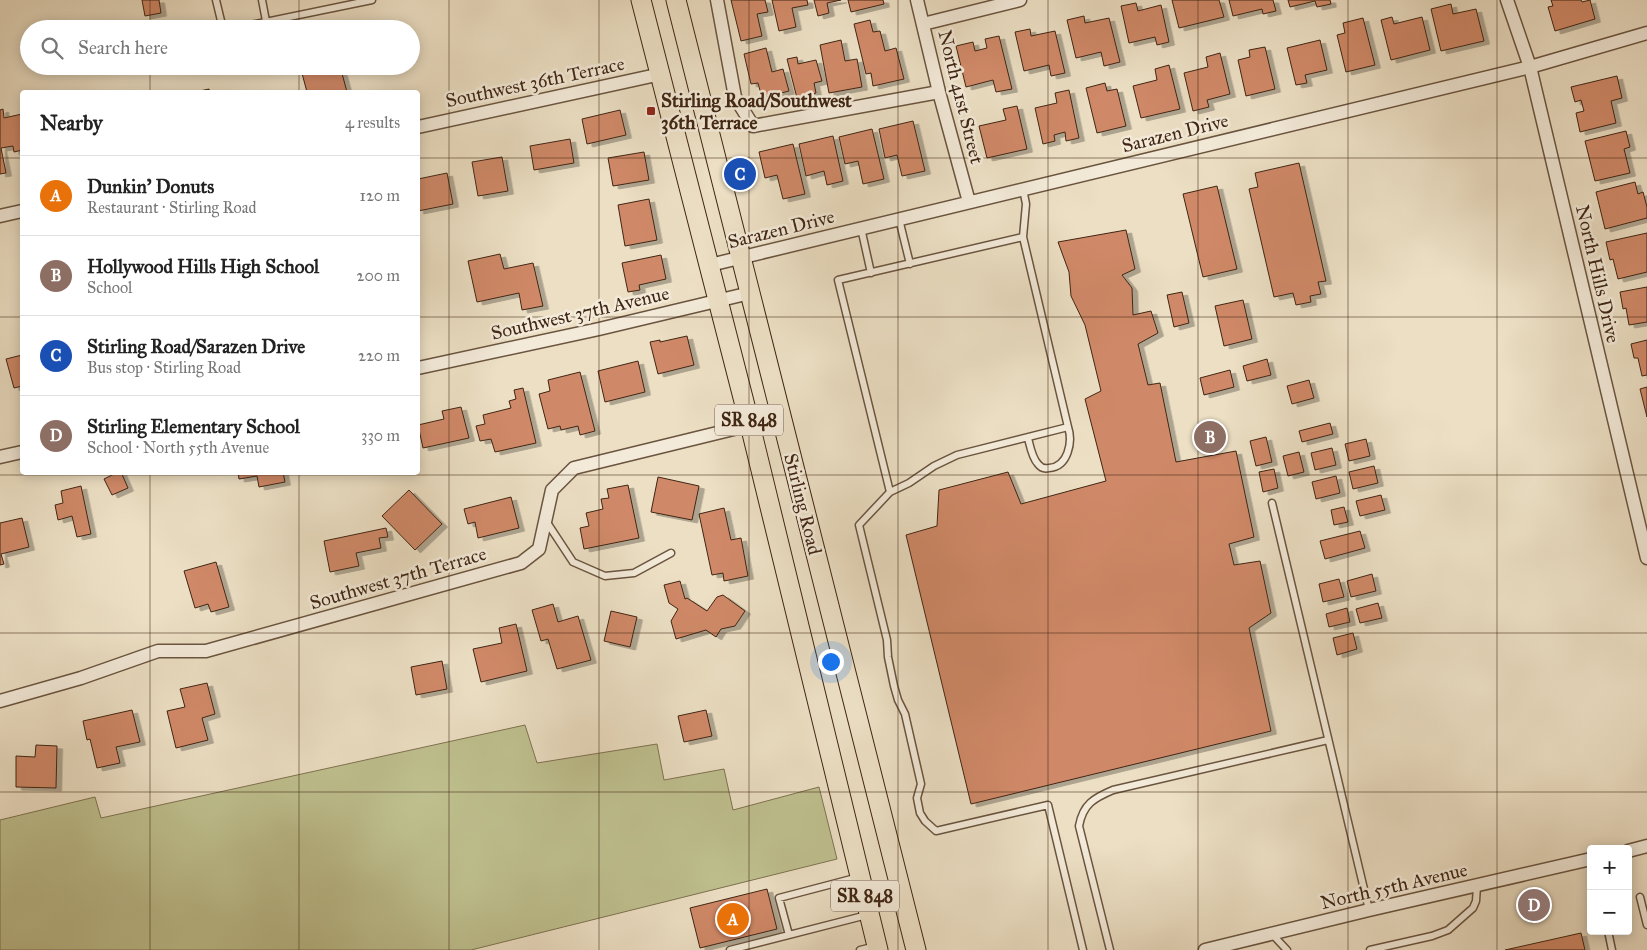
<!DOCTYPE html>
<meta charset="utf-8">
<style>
:root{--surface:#fff;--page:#f6f6f6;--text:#222;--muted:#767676;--line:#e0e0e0;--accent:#7c3aed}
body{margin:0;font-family:"IM FELL Great Primer",serif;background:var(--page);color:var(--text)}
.controls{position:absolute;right:15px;bottom:15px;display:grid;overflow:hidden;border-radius:5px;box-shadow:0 2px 12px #0003}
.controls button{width:45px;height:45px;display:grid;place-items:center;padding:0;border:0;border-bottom:1px solid var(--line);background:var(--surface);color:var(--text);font:25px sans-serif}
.you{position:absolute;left:830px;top:661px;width:18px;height:18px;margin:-12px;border:4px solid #fff;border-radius:50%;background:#1a73e8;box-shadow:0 0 0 8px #1a73e833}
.badge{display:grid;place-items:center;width:32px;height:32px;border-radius:50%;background:var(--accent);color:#fff;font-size:16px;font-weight:700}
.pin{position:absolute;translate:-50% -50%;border:2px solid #fff;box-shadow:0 1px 5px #0006}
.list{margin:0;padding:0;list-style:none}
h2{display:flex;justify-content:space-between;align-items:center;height:65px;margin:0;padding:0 20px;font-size:21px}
h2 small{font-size:16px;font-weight:400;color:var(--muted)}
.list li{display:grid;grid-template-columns:32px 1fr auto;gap:15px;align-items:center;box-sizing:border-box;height:80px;padding:0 20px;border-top:1px solid var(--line)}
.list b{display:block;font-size:19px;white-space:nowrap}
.list p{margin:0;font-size:16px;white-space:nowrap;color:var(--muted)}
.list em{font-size:16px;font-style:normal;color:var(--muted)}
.icon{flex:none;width:28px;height:28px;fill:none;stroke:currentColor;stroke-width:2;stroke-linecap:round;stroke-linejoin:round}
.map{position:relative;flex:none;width:1647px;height:950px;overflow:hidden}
.search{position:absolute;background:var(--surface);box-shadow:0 2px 12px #0003;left:20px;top:20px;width:400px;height:55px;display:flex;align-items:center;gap:12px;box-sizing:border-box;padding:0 18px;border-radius:28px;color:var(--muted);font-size:19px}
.panel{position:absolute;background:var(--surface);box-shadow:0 2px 12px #0003;left:20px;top:90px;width:400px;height:385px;border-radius:5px}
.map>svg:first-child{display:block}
</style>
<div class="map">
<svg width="1647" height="950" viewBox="0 0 1647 950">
<defs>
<filter id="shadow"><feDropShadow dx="5.5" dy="3" stdDeviation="0" flood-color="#0004"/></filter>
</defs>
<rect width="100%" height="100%" fill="#ecdfc4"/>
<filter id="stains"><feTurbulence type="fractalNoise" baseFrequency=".004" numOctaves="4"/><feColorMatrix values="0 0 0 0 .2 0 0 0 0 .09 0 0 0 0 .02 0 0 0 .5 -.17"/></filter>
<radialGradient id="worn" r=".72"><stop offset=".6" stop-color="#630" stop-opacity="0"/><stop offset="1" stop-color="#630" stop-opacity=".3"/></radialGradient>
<path fill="#bfc08f" stroke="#7f7251" d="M525,725L537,763L657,744L664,780L724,769L733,810L819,787L837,859L471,950H0V820L95,797L101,818Z"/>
<path fill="#d08968" stroke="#3f2513" filter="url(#shadow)" d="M142,0H159L161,13L145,16Z
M731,0H765L768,12L757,14L762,36L741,41Z
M772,0H807L808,5L792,8L796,27L779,31Z
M814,0H841L827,3L829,13L818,16Z
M848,0H883L884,4L851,12Z
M1172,0H1219L1224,17L1179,28Z
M1229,0H1273L1276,11L1263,14L1262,9L1233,16Z
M1288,0H1330L1331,4L1317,7L1315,1L1290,7Z
M1551,0H1581L1582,2L1590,0L1595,19L1555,31L1548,7L1553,6Z
M1136,3L1138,11L1161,5L1169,42L1157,45L1155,37L1129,43L1121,6Z
M1451,4L1453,14L1476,9L1484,41L1441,51L1431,9Z
M1084,16L1085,23L1109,18L1120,62L1104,66L1101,52L1076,58L1067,20Z
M1392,17L1394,24L1422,17L1430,50L1391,60L1381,20Z
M1363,18L1375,65L1346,72L1337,35L1345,33L1343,23Z
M870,20L873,32L880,31L885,51L896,48L904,79L873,86L871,73L866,74L854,24Z
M1030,29L1031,36L1055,31L1065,73L1051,76L1049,65L1024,71L1015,32Z
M999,36L1012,89L996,92L993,80L966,87L956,46L973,42L975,51L987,48L985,39Z
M841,40L845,61L857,59L862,87L829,93L820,45Z
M1320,40L1327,70L1305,75L1307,83L1296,85L1287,48Z
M1265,47L1275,89L1246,96L1238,60L1250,57L1249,50Z
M766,48L772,72L783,69L789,91L762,98L758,83L751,84L744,54Z
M1220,53L1230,94L1207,100L1209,107L1193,111L1184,73L1208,67L1206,57Z
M797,57L798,64L816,60L822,81L814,83L816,93L797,98L787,59Z
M1169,65L1180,109L1141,118L1133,86L1157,80L1155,69Z
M300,66H340L347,92H307Z
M1617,76L1622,98L1611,101L1616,123L1580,132L1576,113L1584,111L1581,100L1575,102L1571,87Z
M1105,83L1107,91L1117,89L1126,126L1097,133L1086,88Z
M209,89L210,92H195Z
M1069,90L1079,138L1066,141L1065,132L1054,135L1055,141L1043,144L1035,108L1057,103L1055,93Z
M1017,106L1027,149L987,158L979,126L1006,120L1003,109Z
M3,109L4,118L22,114V150L14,152L13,146L1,148L6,173L0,174V110Z
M620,110L626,135L587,144L582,119Z
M913,121L925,171L902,176L897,155L885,158L879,129Z
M872,129L884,179L863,184L858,161L845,164L839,137Z
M1626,131L1630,147L1624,149L1630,173L1595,181L1585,141Z
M833,136L843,181L827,185L824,171L806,176L799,144Z
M570,139L574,163L534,170L530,146Z
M793,144L805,194L783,199L777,175L765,178L759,152Z
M644,152L649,180L613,186L608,158Z
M502,157L508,191L478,196L472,162Z
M1299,163L1326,281L1318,282L1321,294L1310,296L1311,302L1296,305L1293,293L1274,297L1249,189L1258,187L1255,173Z
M447,173L453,204L418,211V179Z
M1635,182L1638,194L1643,192L1647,207V218L1605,229L1596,192Z
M1217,186L1237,269L1203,277L1183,194Z
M649,199L657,240L625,246L618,205Z
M1126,230L1135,269L1122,275L1132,288L1133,315L1151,311L1158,333L1138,344L1148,385L1160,383L1176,462L1236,451L1254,537L1229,544L1234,565L1260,561L1271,613L1249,628L1271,731L971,804L906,535L937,526L939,490L1008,472L1021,504L1106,481L1085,399L1101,391L1085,325L1071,296L1069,272L1058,242Z
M1647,233V272L1618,279L1613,259L1610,260L1606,242Z
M500,254L504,269L533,263L543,306L522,310L519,293L477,302L468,261Z
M661,255L666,279L639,285L640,290L628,292L622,263Z
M1647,287V322L1629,325L1626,308L1623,309L1620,292Z
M1182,292L1189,323L1174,327L1167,295Z
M1243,300L1252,339L1224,346L1215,306Z
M687,336L694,365L658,374L650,342L660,340V342Z
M1647,340V375L1642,376L1638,358H1634L1631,344Z
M22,355V386L14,388L6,359Z
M1267,359L1271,375L1247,381L1243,366Z
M638,361L645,392L605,402L598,371Z
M1230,370L1234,387L1204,395L1200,378Z
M580,372L595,431L580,435L578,426L561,430L560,426L548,429L539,394L550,391L548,380Z
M1309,380L1314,398L1292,404L1287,386Z
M1647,387V417L1640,389Z
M523,388L536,443L495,452L491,439L480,441L476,426L485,424L483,415L511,408L509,401L516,399L514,390Z
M461,407L469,438L423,448L418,425L444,419L442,411Z
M1330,423L1333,434L1302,442L1299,431Z
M1266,437L1272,462L1256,466L1250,441Z
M1366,439L1370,456L1349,461L1345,444Z
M1332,448L1336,465L1315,470L1311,453Z
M1299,452L1304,472L1288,476L1283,456Z
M1374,466L1378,483L1353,489L1349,472Z
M1274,469L1278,488L1263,492L1259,472Z
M118,472H121L128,488L112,495L104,479Z
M238,472H283L285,482L259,487L257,476L239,479Z
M1336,476L1340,493L1316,499L1312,482Z
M658,477L699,486L692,520L651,512Z
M628,485L639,538L584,549L580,528L589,526L586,513L603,509L601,499L609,498L607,489Z
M81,486L91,534L77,537L72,516L58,520L55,505L63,503L61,491Z
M409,490L442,524L415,550L382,516Z
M1381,495L1385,510L1360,516L1356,501Z
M511,497L519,528L478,538L475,522L468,524L464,509Z
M1344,507L1348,522L1334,525L1331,510Z
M724,508L731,540L741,538L748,576L724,581L723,573L712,575L699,514Z
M22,518L29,547L1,554L4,564L0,565V523Z
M386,528L388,537L379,538L381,548L356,553L359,566L330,572L324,541Z
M1360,531L1365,548L1325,559L1320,541Z
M216,562L229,607L211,612L208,604L195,608L184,571Z
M1372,574L1376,591L1351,597L1347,581Z
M1339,579L1344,597L1323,602L1319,584Z
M680,581L685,599L687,598L707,611L717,597L723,595L745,611L735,626L721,629L716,637L706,630L676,639L671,621L678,609L669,603L664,585Z
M1378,603L1382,618L1360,623L1356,609Z
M553,604L558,622L578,616L591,660L557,669L548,639L541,641L532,610Z
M1347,608L1350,622L1329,627L1326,614Z
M611,611L637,617L630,647L604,641Z
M516,624L527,671L481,682L473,649L502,643L499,628Z
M1353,633L1357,649L1337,655L1333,638Z
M442,661L447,689L416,695L411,667Z
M207,683L215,714L202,718L208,740L176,748L167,711L185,707L180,689Z
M132,710L140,742L116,747L120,763L97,768L90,739L87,740L83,721Z
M706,710L712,736L684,742L678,716Z
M36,745L57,746L56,788L16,787V756L35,757Z
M767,889L777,929L700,948L690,908Z
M1581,933L1585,950H1505Z"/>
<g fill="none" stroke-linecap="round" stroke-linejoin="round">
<defs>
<path id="lane" d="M216,0L223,29
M262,0L266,21
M231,29L372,0
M1023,189L1026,204L1023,237
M899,219L910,264
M861,228L871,273
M1023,237L1068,427L957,455L934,466L909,483L890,492L838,280Z
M1028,438C1030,446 1032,458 1038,464C1041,468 1045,469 1049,468C1068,467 1073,442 1068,427
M890,492L859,525L887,640L888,657L894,686L898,700L905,714L921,784L917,798L920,813L925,821L936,831L1048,805L1083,950
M1272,503L1369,910
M546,521L573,562L605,576L634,573L671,553
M1640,897L1647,925
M1608,931L1612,950
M1272,934L1287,950
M789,935L779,898L859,877
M730,950L867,915
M860,950L876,946
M1110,950L1079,826C1083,804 1094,798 1113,790L1328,740
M1370,950L1432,936L1448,930L1473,908L1476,901L1477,886"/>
<path id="street" d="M717,0L735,97L753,126L939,92
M917,0L939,92L969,202
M1507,0L1530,67L1647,558
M923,24L1020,0
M418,127L661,74
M0,216L22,211
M710,265L1530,67L1647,33
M418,368L599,329L750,293
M0,457L22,452
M0,701L81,678L158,651H206L521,563L539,549L552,490L574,468L750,425
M1628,851L1647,846
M1205,950L1369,910L1591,859"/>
<path id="primary" d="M641,0L750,425L878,950
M676,0L916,950"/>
</defs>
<use href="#lane" stroke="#6a543f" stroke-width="9"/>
<use href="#street" stroke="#6a543f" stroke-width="15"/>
<use href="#primary" stroke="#3f2513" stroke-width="21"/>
<use href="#lane" stroke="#f3ead9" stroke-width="6"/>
<use href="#street" stroke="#f3ead9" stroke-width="12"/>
<use href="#primary" stroke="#ecdfc4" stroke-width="19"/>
</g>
<path fill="none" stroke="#3f2513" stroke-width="1" stroke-opacity="0.55" d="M150,0V29M299,0V29M449,0V950M599,0V950M749,0V950M898,0V950M1048,0V950M1198,0V950M1348,0V950M1497,0V950M150,66V92M299,66V92M0,158H22M418,158H1647M0,317H22M418,317H1647M150,472V950M299,472V950M0,475H1647M0,633H1647M0,792H1647"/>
<rect fill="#8f2418" stroke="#f3ead9" stroke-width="2" x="646" y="106" width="10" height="10" rx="2.5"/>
<g text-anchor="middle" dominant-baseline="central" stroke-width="5" stroke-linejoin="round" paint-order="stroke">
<g fill="#f3ead9" stroke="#75604e" stroke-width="1">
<rect x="715" y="404.5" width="68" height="31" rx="4"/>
<rect x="831" y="880.5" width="68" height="31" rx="4"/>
</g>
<g font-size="18" font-weight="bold" fill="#3f2513">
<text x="749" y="420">SR 848</text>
<text x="865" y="896">SR 848</text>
</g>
<g font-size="19" fill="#3f2513" stroke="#f3ead9">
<text transform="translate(535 82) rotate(-12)">Southwest 36th Terrace</text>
<text transform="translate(961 97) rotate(76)">North 41st Street</text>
<text transform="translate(1175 133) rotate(-14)">Sarazen Drive</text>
<text transform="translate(781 229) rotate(-14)">Sarazen Drive</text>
<text transform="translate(1598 274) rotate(77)">North Hills Drive</text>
<text transform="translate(580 313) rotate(-13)">Southwest 37th Avenue</text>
<text transform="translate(803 504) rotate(76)">Stirling Road</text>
<text transform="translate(398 578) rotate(-16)">Southwest 37th Terrace</text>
<text transform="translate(1394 886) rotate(-13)">North 55th Avenue</text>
</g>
<g font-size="19" font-weight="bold" fill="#3f2513" stroke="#f3ead9" text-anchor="start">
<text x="661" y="100">Stirling Road/Southwest<tspan x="661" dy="22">36th Terrace</tspan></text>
</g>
</g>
<rect width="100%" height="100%" filter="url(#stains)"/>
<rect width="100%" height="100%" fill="url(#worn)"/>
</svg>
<div class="controls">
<button>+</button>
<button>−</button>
</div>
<div class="you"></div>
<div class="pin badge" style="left:733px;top:919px;background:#e8710a">A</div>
<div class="pin badge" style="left:1210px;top:437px;background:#8d6e63">B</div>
<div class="pin badge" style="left:740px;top:174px;background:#1a4fb4">C</div>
<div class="pin badge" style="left:1534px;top:905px;background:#8d6e63">D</div>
<div class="search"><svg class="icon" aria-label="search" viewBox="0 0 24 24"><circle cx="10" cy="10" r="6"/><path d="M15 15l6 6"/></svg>Search here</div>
<section class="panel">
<h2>Nearby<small>4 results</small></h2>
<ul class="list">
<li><span class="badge" style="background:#e8710a">A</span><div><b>Dunkin' Donuts</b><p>Restaurant · Stirling Road</p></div><em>120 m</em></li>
<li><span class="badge" style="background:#8d6e63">B</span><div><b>Hollywood Hills High School</b><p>School</p></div><em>200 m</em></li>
<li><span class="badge" style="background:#1a4fb4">C</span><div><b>Stirling Road/Sarazen Drive</b><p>Bus stop · Stirling Road</p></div><em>220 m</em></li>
<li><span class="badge" style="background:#8d6e63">D</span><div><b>Stirling Elementary School</b><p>School · North 55th Avenue</p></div><em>330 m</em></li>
</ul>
</section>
</div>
